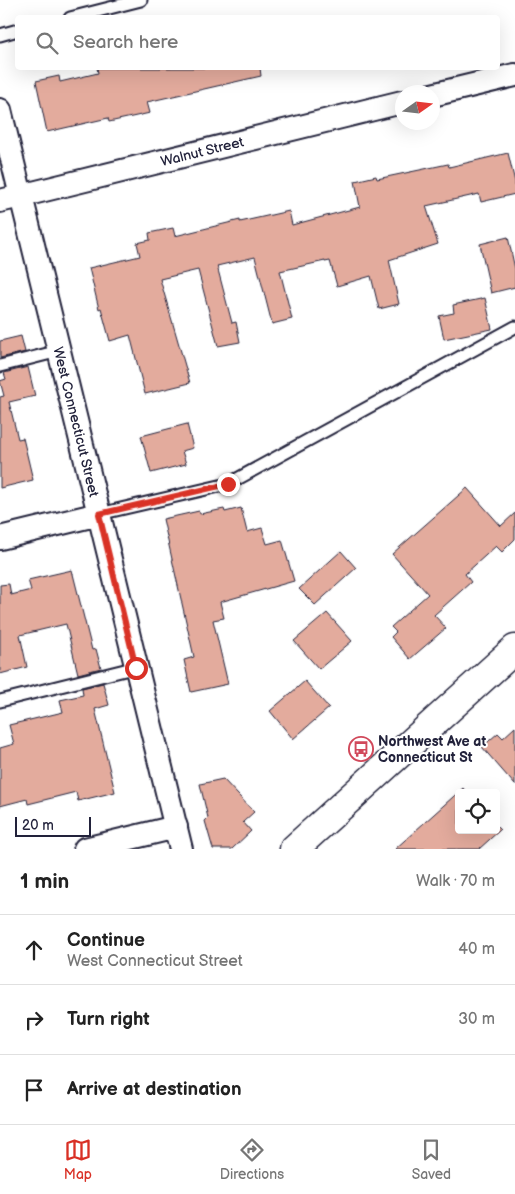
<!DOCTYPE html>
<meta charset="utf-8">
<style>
:root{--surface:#fff;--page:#f2f2f2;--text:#222;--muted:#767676;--line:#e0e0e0;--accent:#d93025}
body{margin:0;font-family:"Balsamiq Sans",sans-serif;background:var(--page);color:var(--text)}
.controls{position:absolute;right:15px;bottom:15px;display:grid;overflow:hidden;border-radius:5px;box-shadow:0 5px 20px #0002}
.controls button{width:45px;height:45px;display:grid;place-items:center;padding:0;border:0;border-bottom:1px solid var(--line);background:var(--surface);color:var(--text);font:25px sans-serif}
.compass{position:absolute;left:395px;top:85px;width:45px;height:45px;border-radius:50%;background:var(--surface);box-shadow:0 5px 20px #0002;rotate:76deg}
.scale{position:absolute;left:15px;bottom:12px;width:76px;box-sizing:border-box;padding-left:5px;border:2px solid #22223b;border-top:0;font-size:14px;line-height:18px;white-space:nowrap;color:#22223b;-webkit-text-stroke:4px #fff;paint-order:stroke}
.stop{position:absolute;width:15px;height:15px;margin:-11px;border:4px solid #d93025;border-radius:50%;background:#fff}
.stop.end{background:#d93025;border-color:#fff;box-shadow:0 1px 5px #0008}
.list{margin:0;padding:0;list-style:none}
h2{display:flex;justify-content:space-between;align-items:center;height:65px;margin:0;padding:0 20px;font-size:21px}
h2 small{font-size:16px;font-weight:400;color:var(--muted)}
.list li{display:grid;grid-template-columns:32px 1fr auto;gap:15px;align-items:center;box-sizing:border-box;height:70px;padding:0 20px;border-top:1px solid var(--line)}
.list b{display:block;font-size:19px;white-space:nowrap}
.list p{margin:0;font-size:16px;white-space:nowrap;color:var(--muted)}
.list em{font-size:16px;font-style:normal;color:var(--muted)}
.icon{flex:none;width:28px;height:28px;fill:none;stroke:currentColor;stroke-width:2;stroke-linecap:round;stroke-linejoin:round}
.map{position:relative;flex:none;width:515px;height:849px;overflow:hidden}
.search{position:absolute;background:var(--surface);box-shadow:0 5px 20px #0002;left:15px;right:15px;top:15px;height:55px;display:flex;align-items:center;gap:12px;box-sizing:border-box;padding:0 18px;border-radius:5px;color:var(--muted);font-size:19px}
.sheet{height:275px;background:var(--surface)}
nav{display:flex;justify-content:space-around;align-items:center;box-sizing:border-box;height:70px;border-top:1px solid var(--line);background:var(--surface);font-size:14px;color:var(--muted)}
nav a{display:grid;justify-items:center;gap:2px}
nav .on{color:var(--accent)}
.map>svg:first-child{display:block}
</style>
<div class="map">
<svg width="515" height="849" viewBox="0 0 515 849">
<rect width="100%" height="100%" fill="#fff"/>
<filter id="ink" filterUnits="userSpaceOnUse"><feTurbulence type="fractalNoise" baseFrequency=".02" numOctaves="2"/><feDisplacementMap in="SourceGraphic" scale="10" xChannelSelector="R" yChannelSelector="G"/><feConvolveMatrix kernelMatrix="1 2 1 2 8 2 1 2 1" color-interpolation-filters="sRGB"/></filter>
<g filter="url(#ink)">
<path fill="#e3ab9d" stroke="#22223b" d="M97,68H260L261,76L147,102L150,113L109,122L108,118L47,132L36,81L59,76L60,82L98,73Z
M508,153L515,182V194L481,202L479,194L426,206L438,244L389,260L399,304L379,309L371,276L337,286L330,261L325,262V261L280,271L292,319L272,324L255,257L217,266L232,323L236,322L240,342L218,346L198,270L160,279L190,383L145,394L130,335L110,341L101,308L99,309L89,268L140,256L137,243L150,240L149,233L173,228L175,236L240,220V222L289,211L292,225L360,207L355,181L376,176L377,179L448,164L449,167Z
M508,237L515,269V287L491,293L480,244Z
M485,298L492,329L444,339L439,316L454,313L453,305Z
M21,336L25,352L0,358V341Z
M28,367L35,396L9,402L18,439L23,438L33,480L0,488V397L4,396L0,381L6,379L4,373Z
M187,424L193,448L182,451L186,464L151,473L141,436Z
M467,488L501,526L515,513V539L502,552L496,546L465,574L471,582L434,615L446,628L410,659L391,637L396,632L391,627L428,594L392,554Z
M241,508L247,532L262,528L267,544L282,540L294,581L220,602L224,618L213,620L228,684L191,692L184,660L194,657L163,519L199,511L200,514L224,509L225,512Z
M341,551L356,568L315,605L299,589Z
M72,570L92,650L96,649L101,668L78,674L66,624L20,635L27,667L0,674V585L9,584L11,595L31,590L28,580Z
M327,613L352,641L319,669L294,641Z
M305,681L329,708L293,739L270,711Z
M103,683L109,705L95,709L115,792L78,801L76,792L28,804L27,799L0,806V748L14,744L9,725L63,712L60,700L83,695L82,688Z
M515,727V785L482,747L498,733L503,738Z
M223,779L254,812L243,822L251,831L232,849H213L205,821L208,818L200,784Z
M463,788L467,793H459V830H496V826L500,830L479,849H395Z"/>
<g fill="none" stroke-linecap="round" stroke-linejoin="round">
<defs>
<path id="lane" d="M70,18L141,0
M0,35L18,30
M0,366L59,351
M99,514L228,484L515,327
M0,701L137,667"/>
<g id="street">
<path d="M432,95L515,75"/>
<path id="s1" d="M0,110L181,849"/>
<path id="s2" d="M0,201L402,102"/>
<path d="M0,538L99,514"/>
<path d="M85,849L176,827"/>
</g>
<path id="secondary" d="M294,849L515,649"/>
</defs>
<use href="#lane" stroke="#22223b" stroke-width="15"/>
<use href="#street" stroke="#22223b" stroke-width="26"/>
<use href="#secondary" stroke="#22223b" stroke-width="31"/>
<use href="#lane" stroke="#fff" stroke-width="11"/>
<use href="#street" stroke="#fff" stroke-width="22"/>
<use href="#secondary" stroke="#fff" stroke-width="28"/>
</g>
</g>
<g fill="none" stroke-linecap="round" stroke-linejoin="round" filter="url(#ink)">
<path stroke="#d93025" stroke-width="6" d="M136,668L99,514L228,484"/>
</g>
<defs>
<symbol id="bus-ring" viewBox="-11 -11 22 22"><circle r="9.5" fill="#fff" stroke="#d1495b" stroke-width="1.5"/><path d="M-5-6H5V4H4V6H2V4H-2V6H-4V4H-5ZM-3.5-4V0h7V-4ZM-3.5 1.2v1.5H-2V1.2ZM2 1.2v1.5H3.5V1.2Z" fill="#d1495b"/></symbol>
</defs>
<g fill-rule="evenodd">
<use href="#bus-ring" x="347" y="735" width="28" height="28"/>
</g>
<g text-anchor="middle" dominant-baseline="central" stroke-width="4" stroke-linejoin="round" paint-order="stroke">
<g font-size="14" fill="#22223b" stroke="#fff">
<text stroke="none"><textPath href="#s2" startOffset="208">Walnut Street</textPath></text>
<text stroke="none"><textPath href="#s1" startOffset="321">West Connecticut Street</textPath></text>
</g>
<g font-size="14" font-weight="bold" fill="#22223b" stroke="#fff" text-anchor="start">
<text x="378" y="741">Northwest Ave at<tspan x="378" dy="16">Connecticut St</tspan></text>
</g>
</g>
</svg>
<div class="controls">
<button><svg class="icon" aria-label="locate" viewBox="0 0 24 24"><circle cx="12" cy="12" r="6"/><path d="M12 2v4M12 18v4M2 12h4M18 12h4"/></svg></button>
</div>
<svg class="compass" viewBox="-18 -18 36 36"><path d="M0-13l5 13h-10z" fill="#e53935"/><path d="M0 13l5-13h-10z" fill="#767676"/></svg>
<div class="scale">20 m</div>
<div class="stop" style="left:136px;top:668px"></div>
<div class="stop end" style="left:228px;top:484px"></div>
<div class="search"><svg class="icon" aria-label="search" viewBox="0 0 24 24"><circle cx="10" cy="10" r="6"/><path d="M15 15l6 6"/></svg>Search here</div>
</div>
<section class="sheet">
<h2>1 min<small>Walk · 70 m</small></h2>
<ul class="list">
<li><svg class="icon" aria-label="ahead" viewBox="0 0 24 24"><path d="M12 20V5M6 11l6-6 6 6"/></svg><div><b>Continue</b><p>West Connecticut Street</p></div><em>40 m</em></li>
<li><svg class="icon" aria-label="right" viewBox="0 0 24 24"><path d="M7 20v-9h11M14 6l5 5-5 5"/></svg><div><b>Turn right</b></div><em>30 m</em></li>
<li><svg class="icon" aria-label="arrive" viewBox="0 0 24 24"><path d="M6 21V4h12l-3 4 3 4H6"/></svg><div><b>Arrive at destination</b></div></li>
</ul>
</section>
<nav>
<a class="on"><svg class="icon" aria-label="map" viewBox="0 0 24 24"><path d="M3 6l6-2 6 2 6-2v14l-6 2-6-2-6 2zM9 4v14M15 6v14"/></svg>Map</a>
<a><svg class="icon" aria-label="directions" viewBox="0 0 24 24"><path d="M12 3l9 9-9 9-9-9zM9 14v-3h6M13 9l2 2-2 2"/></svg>Directions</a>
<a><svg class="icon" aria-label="saved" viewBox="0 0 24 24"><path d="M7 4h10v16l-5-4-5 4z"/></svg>Saved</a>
</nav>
